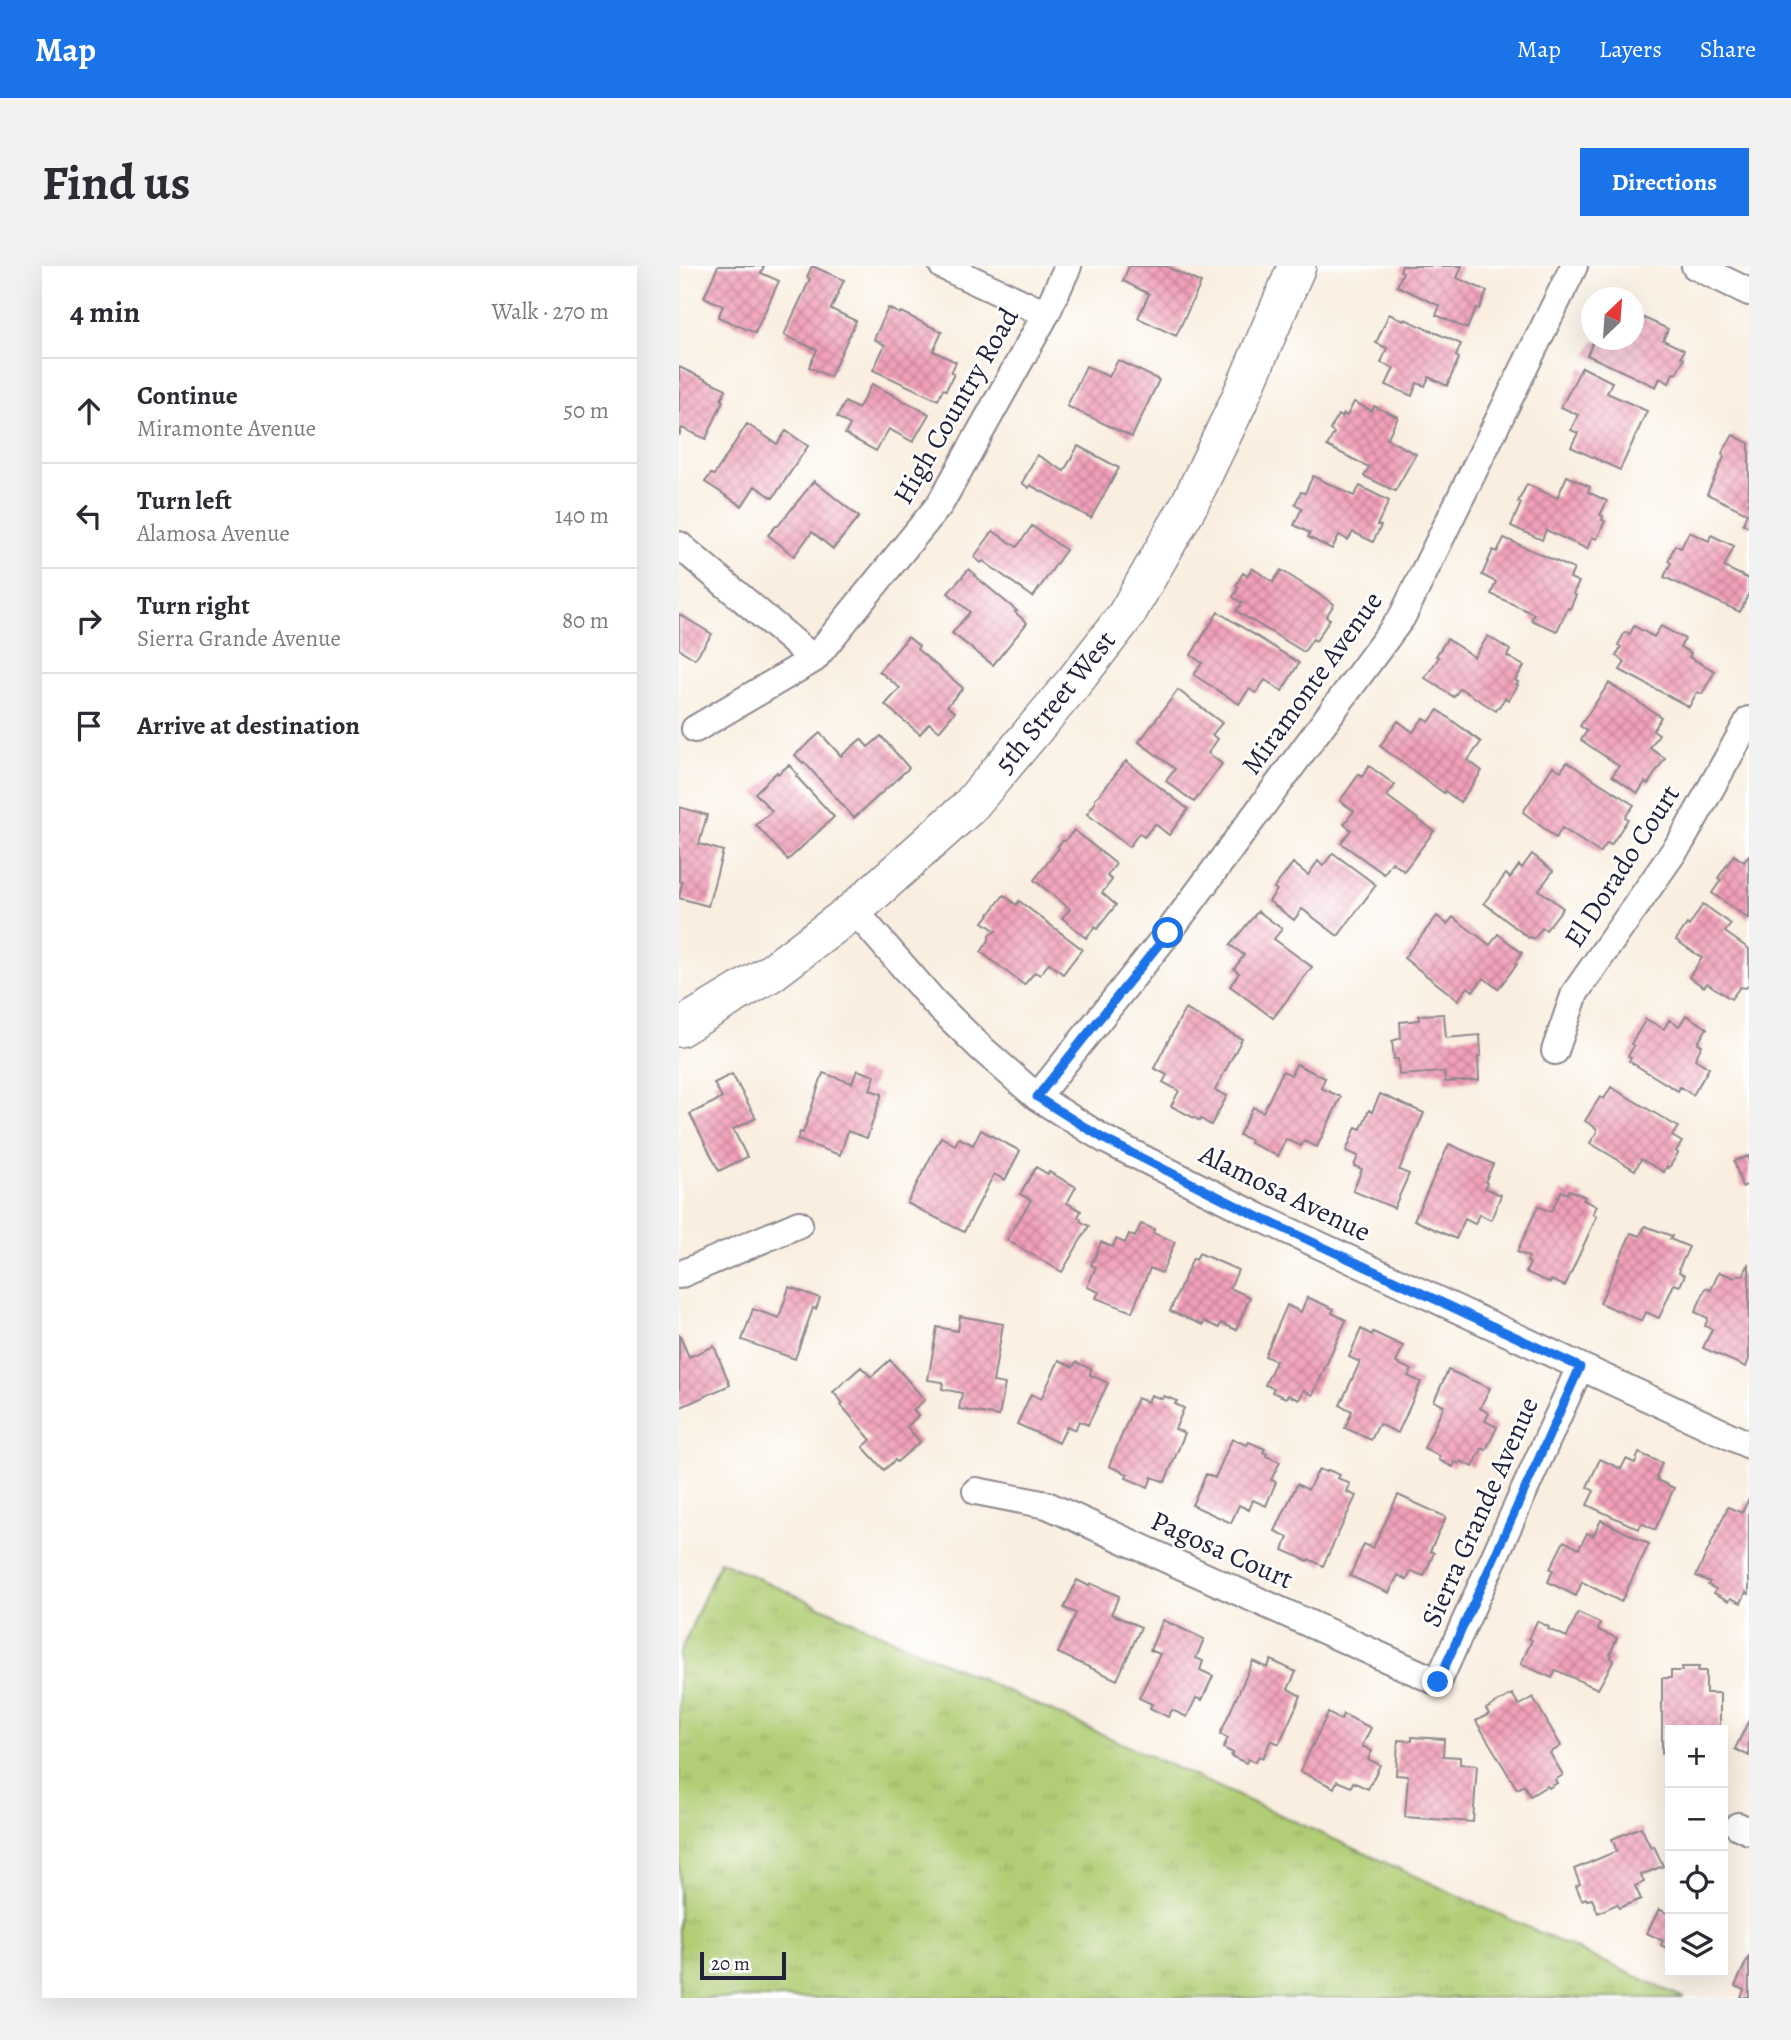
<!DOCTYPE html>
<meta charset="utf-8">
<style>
:root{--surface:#fff;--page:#f2f2f3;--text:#2b2b33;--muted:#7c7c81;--line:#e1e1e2;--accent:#1a73e8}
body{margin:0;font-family:Alegreya,serif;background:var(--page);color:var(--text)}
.controls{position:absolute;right:21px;bottom:21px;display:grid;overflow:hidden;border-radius:0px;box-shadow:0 7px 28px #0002}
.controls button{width:63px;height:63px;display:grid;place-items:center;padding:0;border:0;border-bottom:2px solid var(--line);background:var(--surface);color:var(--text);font:35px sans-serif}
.compass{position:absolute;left:902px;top:21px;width:63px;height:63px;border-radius:50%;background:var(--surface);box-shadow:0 7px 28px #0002;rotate:25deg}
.scale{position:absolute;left:21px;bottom:18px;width:86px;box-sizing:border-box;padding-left:7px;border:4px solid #22223b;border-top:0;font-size:19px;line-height:24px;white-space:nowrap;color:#22223b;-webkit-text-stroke:5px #fff;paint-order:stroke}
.stop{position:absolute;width:21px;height:21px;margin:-16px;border:5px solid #1a73e8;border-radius:50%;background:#fff}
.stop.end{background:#1a73e8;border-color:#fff;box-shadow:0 2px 7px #0008}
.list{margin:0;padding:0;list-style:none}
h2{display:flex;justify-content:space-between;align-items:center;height:91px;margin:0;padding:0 28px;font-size:30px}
h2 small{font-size:23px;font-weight:400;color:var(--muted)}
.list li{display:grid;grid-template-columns:46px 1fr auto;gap:21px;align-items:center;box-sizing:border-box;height:105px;padding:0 28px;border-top:2px solid var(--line)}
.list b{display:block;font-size:26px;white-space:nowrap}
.list p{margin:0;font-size:23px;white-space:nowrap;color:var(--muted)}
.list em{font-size:23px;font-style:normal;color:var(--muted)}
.icon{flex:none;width:38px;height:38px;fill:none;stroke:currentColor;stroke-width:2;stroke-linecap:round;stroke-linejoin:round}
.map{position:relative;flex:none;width:1070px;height:1732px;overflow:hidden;border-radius:0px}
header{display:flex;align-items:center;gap:42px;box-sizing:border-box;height:98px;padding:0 35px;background:var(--accent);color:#fff}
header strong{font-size:33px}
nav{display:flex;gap:38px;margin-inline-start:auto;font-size:24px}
.intro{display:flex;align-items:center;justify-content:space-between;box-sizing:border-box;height:168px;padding:0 42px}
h1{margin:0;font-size:49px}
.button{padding:18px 32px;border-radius:0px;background:var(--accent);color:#fff;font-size:24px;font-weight:700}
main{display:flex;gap:42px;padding:0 42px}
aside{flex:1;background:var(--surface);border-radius:0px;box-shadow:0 7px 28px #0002}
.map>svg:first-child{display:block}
</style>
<header>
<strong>Map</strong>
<nav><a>Map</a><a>Layers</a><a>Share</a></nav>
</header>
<div class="intro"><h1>Find us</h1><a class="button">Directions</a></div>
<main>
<aside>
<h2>4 min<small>Walk · 270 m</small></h2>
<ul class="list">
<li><svg class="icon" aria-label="ahead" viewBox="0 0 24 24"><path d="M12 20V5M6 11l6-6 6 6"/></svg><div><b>Continue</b><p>Miramonte Avenue</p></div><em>50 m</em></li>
<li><svg class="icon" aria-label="left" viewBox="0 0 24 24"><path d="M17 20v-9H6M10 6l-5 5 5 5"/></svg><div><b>Turn left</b><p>Alamosa Avenue</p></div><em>140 m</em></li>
<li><svg class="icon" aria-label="right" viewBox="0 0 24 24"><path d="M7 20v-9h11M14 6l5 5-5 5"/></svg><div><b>Turn right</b><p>Sierra Grande Avenue</p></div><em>80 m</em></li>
<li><svg class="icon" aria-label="arrive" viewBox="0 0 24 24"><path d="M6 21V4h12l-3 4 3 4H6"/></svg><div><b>Arrive at destination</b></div></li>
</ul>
</aside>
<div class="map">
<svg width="1070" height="1732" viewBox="0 0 1070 1732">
<defs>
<pattern id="grass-tufts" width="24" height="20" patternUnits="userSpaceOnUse" patternTransform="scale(1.75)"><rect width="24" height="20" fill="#b1cd74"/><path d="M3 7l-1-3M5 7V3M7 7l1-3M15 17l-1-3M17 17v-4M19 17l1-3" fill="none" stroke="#98b065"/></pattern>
<pattern id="building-cross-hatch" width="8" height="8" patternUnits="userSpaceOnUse" patternTransform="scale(1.75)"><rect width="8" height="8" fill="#f2a0b9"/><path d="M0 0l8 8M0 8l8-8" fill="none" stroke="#c48298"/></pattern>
</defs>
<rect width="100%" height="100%" fill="#fff"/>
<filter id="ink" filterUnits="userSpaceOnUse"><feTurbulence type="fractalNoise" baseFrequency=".0143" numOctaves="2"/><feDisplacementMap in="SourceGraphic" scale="14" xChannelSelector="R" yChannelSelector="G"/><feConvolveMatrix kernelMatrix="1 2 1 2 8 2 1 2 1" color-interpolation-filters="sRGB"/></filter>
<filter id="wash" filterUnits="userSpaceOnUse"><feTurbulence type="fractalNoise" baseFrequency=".00686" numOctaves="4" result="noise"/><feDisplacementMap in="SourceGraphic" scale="28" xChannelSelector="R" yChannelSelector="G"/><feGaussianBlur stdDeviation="1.57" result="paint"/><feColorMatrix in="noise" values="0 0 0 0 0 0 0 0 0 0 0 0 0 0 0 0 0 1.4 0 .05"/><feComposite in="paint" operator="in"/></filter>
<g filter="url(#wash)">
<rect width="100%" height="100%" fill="#f9eedf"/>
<path fill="url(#grass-tufts)" stroke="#6a7858" stroke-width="2" d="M41,1295L1005,1732H0V1389Z"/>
<g id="blocks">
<path fill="url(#building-cross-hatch)" d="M39,0H85L82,7L100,15L76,67L39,51L44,40L25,31Z
M133,0L165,14L152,43L177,55L151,111L130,101L138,84L105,69L131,13L128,11Z
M450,0H486L522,17L497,70L459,52L470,28L444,15Z
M723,0H783L778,12L808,25L800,43L797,42L788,63L757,49L761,40L718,20L724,6L721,5Z
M209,42L221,48L222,46L263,66L254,85L277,96L272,107L275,108L267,124L264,123L259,134L194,104L206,79L195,73Z
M954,47L989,63L984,74L1005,84L1002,91L1005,93L997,108L994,107L990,117L981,112L977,121L908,89L915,74H954Z
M710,48L725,55L726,53L782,78L777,90L780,92L768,120L750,111L746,120L738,117L733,130L707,119L715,102L702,97L708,82L697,77Z
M439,94L480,114L453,171L388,140L407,100L430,111Z
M0,101L47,123L42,134L44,135L27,173L3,162L0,170Z
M903,101L933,116L928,127L968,145L941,204L892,181L899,167L892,164L899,149L882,141Z
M193,118L250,148L234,176L210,163L197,185L166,168L171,159L158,151L166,136L179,143Z
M675,136L693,145L695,140L719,151L708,173L737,188L716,225L685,210L690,201L648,180L655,167L651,164L659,149L663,151L665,148L668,150Z
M68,158L98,178L107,165L129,180L94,232L76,220L63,240L26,216L32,208L35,209Z
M1054,169L1070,177V261L1064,258L1068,247L1028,228L1045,191L1043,187Z
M399,180L440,202L412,252L351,219L350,222L343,217L358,189L385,205Z
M634,210L675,230L681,220L710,235L698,259L702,260L694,276L674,266L669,274L660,269L653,283L629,271L631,267L615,259L623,242L616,238L622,226L626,227Z
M888,210L911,221L909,226L928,235L921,249L924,250L923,254L926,255L918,273L913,271L908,283L867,264L863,274L832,260L842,237L839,236L848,218L878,232Z
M135,215L180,251L154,283L133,266L115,290L89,269L97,260H99Z
M353,260L387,284L354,331L304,295L302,297L295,291L314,265L338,281Z
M1010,266L1030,275L1032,269L1055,280L1045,301L1070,313V327L1061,346L985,311L992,297L989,295L996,279L1002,282Z
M825,272L895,303L891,312L900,316L894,328L897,329L891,343L889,342L878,365L852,354L855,348L812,328L817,316L803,309L814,284L818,286Z
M573,302L594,316L602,304L655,338L647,351L651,353L637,375L634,373L625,386L557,345L563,337L554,331L560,321L557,319L564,307L568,310Z
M290,303L297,309L296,310L338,345L336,346L348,357L314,399L273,367L291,346L269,327Z
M539,346L620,397L603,425L586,414L577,427L570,423L560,438L515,409L523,397L512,389Z
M0,348L33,368L16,393L0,383Z
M955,360L975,371L982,360L1006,373L1001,381L1012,387L1010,391L1036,405L1023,428L1018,426L1010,441L941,404L946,396L937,390L942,381L939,379L946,366L951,368Z
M809,370L831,384L828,390L845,400L836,414L839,416L837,418L839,419L830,434L826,432L817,445L781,422L775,431L746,412L760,391L757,390L768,373L795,391Z
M229,371L240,380L238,383L284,422L268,440L276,446L260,465L250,457L241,468L206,439L221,422L200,405Z
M930,417L982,451L974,464L980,468L971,482L986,492L969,518L966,516L959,527L933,510L940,500L902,474L908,465L901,460Z
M499,424L543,457L533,469L539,473L529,487L543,498L515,536L487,515L496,503L460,476Z
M759,444L802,476L789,494L803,505L781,536L766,525L765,527L701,480L719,455L734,466L744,452L750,456Z
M141,467L162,490L182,473L189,481L202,470L230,502L175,552L125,496L124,497L116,489Z
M447,495L509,543L490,569L476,558L465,571L460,567L450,581L408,548L416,537V532L421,528Z
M888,496L955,539L946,551L949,553L932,579L928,577L921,587L883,562L877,572L844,546L874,500L882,505Z
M110,499L119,509L117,510L155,551L109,594L77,559L93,545L76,527L98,506L99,508Z
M690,500L716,519L708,530L755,565L725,605L713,596L705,608L662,577L672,564L665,558L675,545L661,535L680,508L683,511Z
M0,541L28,549L20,578L44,585L29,640L0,632L3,616L0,615Z
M395,564L437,598L428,610L433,614L423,627L437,639L418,663L416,661L407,672L383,652L391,643L355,614L380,582L379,580L383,575H386Z
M654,587L697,619L659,670L623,643L615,654L590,635L598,624L595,622L614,597L629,609L639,595L644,600Z
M853,588L874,605L860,624L884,642L867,664L863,662L855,673L852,671L850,672L805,637L827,608L831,612L840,599L843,602Z
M1055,589L1065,596L1070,589V653L1033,627L1042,614L1039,612Z
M325,629L337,639L340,635L403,683L384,708L370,697L361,709L356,706L345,719L302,686L310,674V669L317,665L304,656Z
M1024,638L1052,658L1046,666L1070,683V718L1067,722L1061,721L1052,733L1028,717L1025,721L1010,711L1023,692L997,674L1008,658L1010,660Z
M579,645L603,663L595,673L633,701L594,752L551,720L560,707L555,703L565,689L551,679Z
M758,650L768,658L774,651L811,679L819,668L843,687L836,697L838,698L819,723L805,712L794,725L789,721L779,734L725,692Z
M506,743L563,773L536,824L548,830L532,859L522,853L521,855L492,840L500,825L484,816L488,809L475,802Z
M765,748L767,772L801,769L802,790H799L800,814L766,816L765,806L720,809L719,793H715L713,775L722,772L721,756L740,754V749Z
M1007,749L1028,762L1019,777L1023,779L1016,793L1030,802L1014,829L1001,821L999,825L950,795L952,792L949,790L955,780L952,778L967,753L985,763L990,754L1000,760Z
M617,798L646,812L642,822L662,831L638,881L625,875L622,880L607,873L599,890L571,877L572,874L560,869L574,841L584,846L604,805L612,809Z
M178,804L196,810L191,824L203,828L188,872L169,865L161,889L118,874L121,866L124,867L144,807L173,817Z
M53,808L77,852L54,863L68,891L40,905L11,848L43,832L35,817Z
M932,821L999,861L993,870L1003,876L997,885L999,887L990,902L988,900L985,906L962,893L956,904L911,877L918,866L917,862L906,855L921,831L925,833Z
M701,828L745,847L720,904L730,908L715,942L674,925L683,903L675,900L679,890L667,885L677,861L682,863L690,844L693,846Z
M302,864L341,885L326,914L315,908L285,966L228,937L262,871L276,879L280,872L294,879Z
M770,878L814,898L806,916L808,917L806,922L822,929L812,954L800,948L796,958L786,953L777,973L735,954Z
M1070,890V918L1063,921L1055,895Z
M357,901L369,908L370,906L397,921L388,937L402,945L399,951L402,953L401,955L410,960L383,1006L328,974L352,934L341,928Z
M890,924L906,931L904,934L918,940L914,948L918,950L886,1020L872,1014L871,1017L847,1006L851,997L848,996L850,991L838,986L859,940L872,946L882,925L888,928Z
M462,958L475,963L474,967L496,976L483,1007L471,1002L453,1046L417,1032L420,1026L408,1021L417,1001L412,999L422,976L434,981L437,973L446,977L450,968L456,971Z
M966,960L993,970L991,973L1010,981L1000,1002L1001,1003L1000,1006L1006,1009L1001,1020L995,1018L980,1052L967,1046L963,1055L921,1037L952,967L961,970Z
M520,987L559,1004L551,1022L571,1031L557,1064L542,1057L540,1062L525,1055L524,1059L491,1045L514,992L517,994Z
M1070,997V1093L1067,1101L1024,1082L1033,1063L1026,1060L1029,1052L1016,1046L1027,1022L1032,1024L1040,1006L1057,1012L1059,1008L1064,1010Z
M110,1021L141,1032L137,1043L134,1042L116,1093L63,1074L74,1043L100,1052Z
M628,1031L655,1043L653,1047L667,1054L634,1129L625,1124L620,1134L609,1129L607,1132L593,1126L595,1122L586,1119L597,1095L586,1090L608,1039L622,1046Z
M281,1050L324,1058L314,1116L326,1118L320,1150L280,1143L283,1127L263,1123L264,1116L249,1114L258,1061L279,1065Z
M682,1063L693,1069L694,1066L724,1080L717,1097L733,1104L729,1110L742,1116L719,1167L700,1158L692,1174L666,1162L673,1145L661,1139L681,1096L670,1091Z
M0,1068L10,1091L35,1080L51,1119L0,1142Z
M211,1094L246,1134L234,1144L239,1150L228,1161L241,1176L218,1196L216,1194L205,1204L184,1181L192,1174L162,1139L164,1137L154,1126L182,1101L192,1111Z
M380,1094L394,1101L397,1096L412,1103L411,1109L429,1117L409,1159L400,1155L396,1164L388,1160L380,1177L338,1158L352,1128L362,1133Z
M769,1104L811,1122L801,1142L810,1147L806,1155L818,1161L807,1184L803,1182L794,1201L782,1195L780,1198L776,1196L774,1201L760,1194L761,1190L745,1182L765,1140L755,1135Z
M472,1129L483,1133L485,1130L498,1135L496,1138L505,1142L496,1163L506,1167L486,1216L473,1211L469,1221L447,1212L449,1208L430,1200L458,1132L469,1136Z
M553,1173L568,1179L570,1176L586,1183L584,1186L588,1188L587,1190L601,1196L592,1214L597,1216L587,1240L574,1234L570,1244L560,1239L552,1257L513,1239L527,1208L536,1212Z
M960,1187L983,1197L977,1211L979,1212L978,1214L995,1222L976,1264L963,1257L960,1263L908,1239L915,1225L908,1221L921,1193L942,1203L947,1193L956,1197Z
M640,1203L647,1206L649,1204L661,1209L659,1212L671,1218L668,1226L677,1230L644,1300L630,1293L629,1295L604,1284L609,1271L596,1265L618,1218L629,1224Z
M719,1229L767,1251L751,1285L755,1287L745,1310L732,1305L728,1314L719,1309L710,1327L671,1310L685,1278L694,1282Z
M1070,1232V1328L1067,1326L1062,1337L1052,1332L1050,1335L1035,1327L1037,1323L1029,1319L1031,1316L1017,1310L1049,1241L1063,1247Z
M922,1254L970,1278L942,1336L903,1316L897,1330L869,1316L874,1304L871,1303L885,1275L900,1283L908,1267L914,1270Z
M398,1314L410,1320L411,1317L440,1330L432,1348L462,1361L438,1414L379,1387L397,1347L385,1342Z
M899,1347L921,1357L919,1364L938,1372L931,1388L933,1389L932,1392L935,1394L919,1423L877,1404L873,1412L842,1398L853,1374L850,1373L858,1355L870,1361L869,1363L888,1371Z
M484,1354L525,1373L517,1392L524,1395L521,1404L534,1410L523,1434L517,1432L508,1451L493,1444L489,1451L471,1442L473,1438L460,1432L481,1388L471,1384Z
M592,1394L617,1406L609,1423L622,1430L600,1478L592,1474L584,1492L580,1490L576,1496L569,1493L567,1497L552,1490L554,1487L544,1482L549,1472L541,1468L574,1395L588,1402Z
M1003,1401H1020L1019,1405H1027V1427H1041V1464H991V1488H983V1412H992V1405H1003Z
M833,1428L840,1439L854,1431L882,1480L871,1487L884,1509L876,1514L878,1517L870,1522L868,1520L851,1530L845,1519L838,1523L797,1455L810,1448L807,1443Z
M649,1447L662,1454L664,1448L692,1462L683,1480L693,1485L689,1493L701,1499L689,1523L674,1516L672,1521L658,1515L655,1522L621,1505Z
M1070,1454V1490L1056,1483Z
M733,1471L765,1473L764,1490L781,1491V1498L798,1499L794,1556L726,1551L729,1510L717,1509L719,1474L733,1475Z
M962,1561L972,1582L975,1580L984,1600L962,1609L965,1616L956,1620L962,1633L940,1642L938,1638L919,1647L913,1633L908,1634L907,1632L903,1634L897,1620L901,1618L895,1603L938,1585L933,1573Z
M980,1643L991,1649V1684L982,1679L984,1675L968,1667Z
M1070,1690V1732H1062L1065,1724L1056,1720Z"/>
</g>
</g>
<g filter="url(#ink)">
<use href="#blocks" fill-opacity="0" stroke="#8e888d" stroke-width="2"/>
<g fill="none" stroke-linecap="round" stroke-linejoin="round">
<defs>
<path id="street" d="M264,0L367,48
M1016,0L1070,26
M0,279L135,393
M16,463L135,393L261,238L367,48L389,0
M175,644L256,737L302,782L358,831L425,873L580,951L1070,1179
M876,785L896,727L1003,574L1070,454
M358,831L489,667L723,351L895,0
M0,1009L120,958
M297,1225L368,1239L759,1416L901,1101
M1059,1560L1070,1565"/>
<path id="secondary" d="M0,762L92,707L175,644L290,541L395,416L447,349L511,237L559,137L618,0"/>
</defs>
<use href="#street" stroke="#8e888d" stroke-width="30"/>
<use href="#secondary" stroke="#8e888d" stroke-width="40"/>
<use href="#street" stroke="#fff" stroke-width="26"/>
<use href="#secondary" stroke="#fff" stroke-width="37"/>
</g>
</g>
<g fill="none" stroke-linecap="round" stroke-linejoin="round" filter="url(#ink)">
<path stroke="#1a73e8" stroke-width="9" d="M489,667L358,831L425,873L580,951L901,1101L759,1416"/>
</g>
<g text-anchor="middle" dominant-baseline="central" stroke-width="5" stroke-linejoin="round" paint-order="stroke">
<g font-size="28" fill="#22223b" stroke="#fff">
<text transform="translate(277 140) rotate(-60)">High Country Road</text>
<text transform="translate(633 417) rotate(-54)">Miramonte Avenue</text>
<text transform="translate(376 436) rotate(-51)">5th Street West</text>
<text transform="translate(943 600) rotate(-57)">El Dorado Court</text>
<text transform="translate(606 927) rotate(26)">Alamosa Avenue</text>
<text transform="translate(801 1246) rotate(-66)">Sierra Grande Avenue</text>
<text transform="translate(543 1284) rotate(24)">Pagosa Court</text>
</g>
</g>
</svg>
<div class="controls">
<button>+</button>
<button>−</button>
<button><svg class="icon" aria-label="locate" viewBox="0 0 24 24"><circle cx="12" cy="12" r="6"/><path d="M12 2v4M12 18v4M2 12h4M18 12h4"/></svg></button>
<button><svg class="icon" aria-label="layers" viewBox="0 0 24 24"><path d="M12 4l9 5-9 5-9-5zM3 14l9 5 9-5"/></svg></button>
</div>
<svg class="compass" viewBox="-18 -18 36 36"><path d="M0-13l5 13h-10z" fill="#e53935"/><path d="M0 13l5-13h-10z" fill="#7c7c81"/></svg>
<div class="scale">20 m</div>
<div class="stop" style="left:489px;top:667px"></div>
<div class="stop end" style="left:759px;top:1416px"></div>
</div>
</main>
